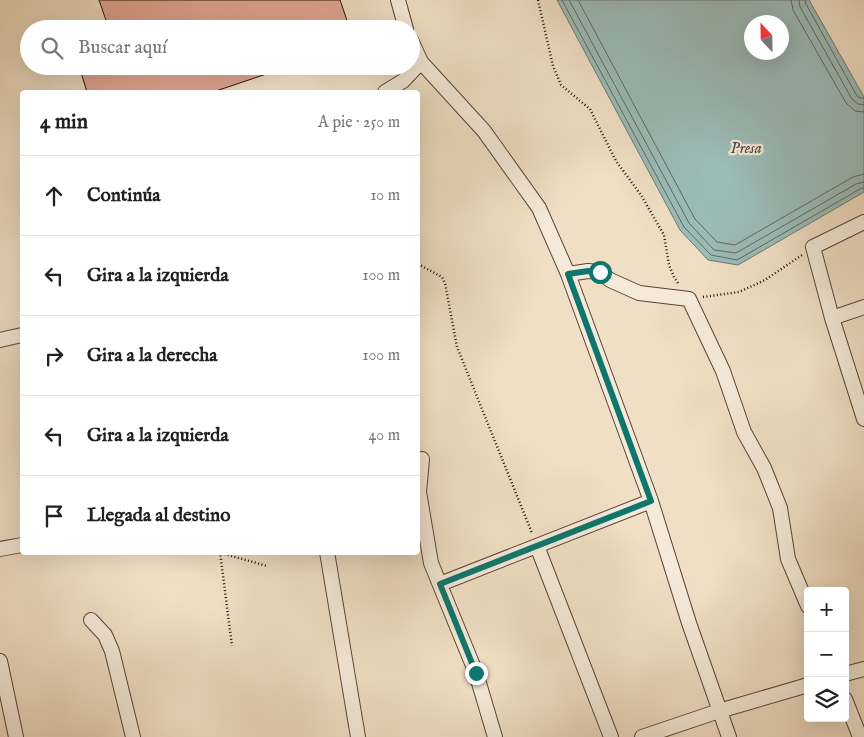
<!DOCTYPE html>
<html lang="es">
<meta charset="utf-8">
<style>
:root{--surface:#fff;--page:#f6f6f6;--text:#222;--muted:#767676;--line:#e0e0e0}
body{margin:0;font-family:"IM FELL English",serif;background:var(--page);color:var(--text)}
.controls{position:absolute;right:15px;bottom:15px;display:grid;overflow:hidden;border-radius:5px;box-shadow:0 5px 20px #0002}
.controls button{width:45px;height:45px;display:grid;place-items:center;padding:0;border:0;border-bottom:1px solid var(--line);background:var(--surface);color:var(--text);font:25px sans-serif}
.compass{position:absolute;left:744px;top:15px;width:45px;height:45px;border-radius:50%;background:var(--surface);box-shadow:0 5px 20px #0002;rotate:338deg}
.stop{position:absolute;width:15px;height:15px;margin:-11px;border:4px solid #0f766e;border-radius:50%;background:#fff}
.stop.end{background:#0f766e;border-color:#fff;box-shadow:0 1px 5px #0008}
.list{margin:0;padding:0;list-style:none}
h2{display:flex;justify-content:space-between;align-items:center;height:65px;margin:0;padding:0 20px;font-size:21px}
h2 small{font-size:16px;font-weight:400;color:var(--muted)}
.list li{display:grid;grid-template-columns:32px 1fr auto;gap:15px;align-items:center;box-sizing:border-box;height:80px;padding:0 20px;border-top:1px solid var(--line)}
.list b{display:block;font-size:19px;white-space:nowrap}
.list em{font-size:16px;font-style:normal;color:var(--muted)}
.icon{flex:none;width:28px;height:28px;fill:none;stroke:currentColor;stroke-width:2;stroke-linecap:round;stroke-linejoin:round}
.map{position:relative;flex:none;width:864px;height:737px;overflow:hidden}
.search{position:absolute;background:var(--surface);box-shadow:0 5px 20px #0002;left:20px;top:20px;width:400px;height:55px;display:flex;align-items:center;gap:12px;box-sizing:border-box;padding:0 18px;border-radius:28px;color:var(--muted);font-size:19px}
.panel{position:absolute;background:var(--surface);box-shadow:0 5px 20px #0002;left:20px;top:90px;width:400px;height:465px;border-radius:5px}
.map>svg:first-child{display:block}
</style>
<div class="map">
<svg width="864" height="737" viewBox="0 0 864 737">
<rect width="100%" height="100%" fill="#f0dfc4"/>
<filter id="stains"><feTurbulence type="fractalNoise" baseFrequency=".004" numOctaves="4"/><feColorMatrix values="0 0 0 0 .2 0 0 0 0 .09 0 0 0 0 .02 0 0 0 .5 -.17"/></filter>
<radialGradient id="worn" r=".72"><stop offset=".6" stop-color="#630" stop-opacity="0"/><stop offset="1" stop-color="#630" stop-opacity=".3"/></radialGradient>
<path fill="#9bbcb8" stroke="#6c7873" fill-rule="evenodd" d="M557,0H809L864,97V192L738,265L708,260L680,230ZM752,22H782V52H752Z"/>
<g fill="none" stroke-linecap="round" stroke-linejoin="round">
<path stroke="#606762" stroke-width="1" d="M562,0L684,227L711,255L737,260L860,189L864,188
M569,0L689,223L714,250L736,253L856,184L864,182
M578,0L695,219L717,242L735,245L853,177L864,174
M791,0L793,10L846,103L855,111L864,112
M799,0L800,7L852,99L858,104L864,105
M805,0L806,4L857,96L860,98H864"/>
</g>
<path fill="#e2a894" stroke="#26120b" d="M99,0H340L350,29H109Z
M79,66H290L213,92H87Z"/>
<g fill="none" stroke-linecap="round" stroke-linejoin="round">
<defs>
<path id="minor" d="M398,0L406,29
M411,40L421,62L484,131L539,208L568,274L651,501L689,623L729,737
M385,92L403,81L421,62
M864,222L813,247L832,318L864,419
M568,274L588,271L600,272L610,280L639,293L689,299L723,371L744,432L764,468L780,508L788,559L808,606
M832,318L864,307
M0,340L22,335
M422,459L419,492L431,563L476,673L495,737
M537,546L611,737
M0,549L22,545
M327,552L358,737
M440,584L651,501
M91,620L105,635L112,651L133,737
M0,661L16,737
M845,674L864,669
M845,699L860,737
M642,737L719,711L808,685"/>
</defs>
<use href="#minor" stroke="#584539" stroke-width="16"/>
<path stroke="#26120b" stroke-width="2.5" stroke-dasharray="1 2.5" stroke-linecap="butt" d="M538,0L553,66L561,85L590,109L616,161L641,195L664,235L669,265L674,277L678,283
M418,264L442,277L445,283L457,347L532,533
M703,297L739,292L765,280L802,255
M220,552L232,646
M221,553L267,566"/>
<use href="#minor" stroke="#f5ead9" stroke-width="14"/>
</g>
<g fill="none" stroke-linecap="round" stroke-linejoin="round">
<path stroke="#0f766e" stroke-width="6" d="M476,673L440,584L651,501L568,274L588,271L600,272"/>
</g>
<g text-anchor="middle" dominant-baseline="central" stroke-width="4.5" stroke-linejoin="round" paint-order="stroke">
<g font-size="16" font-style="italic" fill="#4f4e48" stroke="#f5ead9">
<text x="746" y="149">Presa</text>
</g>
</g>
<rect width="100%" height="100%" filter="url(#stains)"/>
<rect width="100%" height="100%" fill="url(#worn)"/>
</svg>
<div class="controls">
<button>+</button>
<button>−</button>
<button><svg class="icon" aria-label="layers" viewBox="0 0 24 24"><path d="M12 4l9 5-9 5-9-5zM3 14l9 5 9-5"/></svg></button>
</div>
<svg class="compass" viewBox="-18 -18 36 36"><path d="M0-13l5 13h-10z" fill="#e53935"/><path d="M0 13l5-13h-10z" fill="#767676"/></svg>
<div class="stop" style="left:600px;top:272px"></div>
<div class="stop end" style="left:476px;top:673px"></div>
<div class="search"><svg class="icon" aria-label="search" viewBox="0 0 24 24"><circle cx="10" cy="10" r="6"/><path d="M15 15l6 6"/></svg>Buscar aquí</div>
<section class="panel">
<h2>4 min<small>A pie · 250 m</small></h2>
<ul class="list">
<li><svg class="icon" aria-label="ahead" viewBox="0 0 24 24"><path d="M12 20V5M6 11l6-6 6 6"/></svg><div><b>Continúa</b></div><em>10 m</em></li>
<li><svg class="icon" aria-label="left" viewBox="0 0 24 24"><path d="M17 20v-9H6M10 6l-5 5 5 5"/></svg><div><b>Gira a la izquierda</b></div><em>100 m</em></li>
<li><svg class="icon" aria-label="right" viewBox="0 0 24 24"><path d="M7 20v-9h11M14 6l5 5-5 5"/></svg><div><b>Gira a la derecha</b></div><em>100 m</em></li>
<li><svg class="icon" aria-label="left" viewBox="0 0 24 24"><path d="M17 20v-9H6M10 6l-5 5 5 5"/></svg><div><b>Gira a la izquierda</b></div><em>40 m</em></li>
<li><svg class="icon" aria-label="arrive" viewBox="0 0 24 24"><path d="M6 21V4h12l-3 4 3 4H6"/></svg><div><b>Llegada al destino</b></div></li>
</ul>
</section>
</div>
